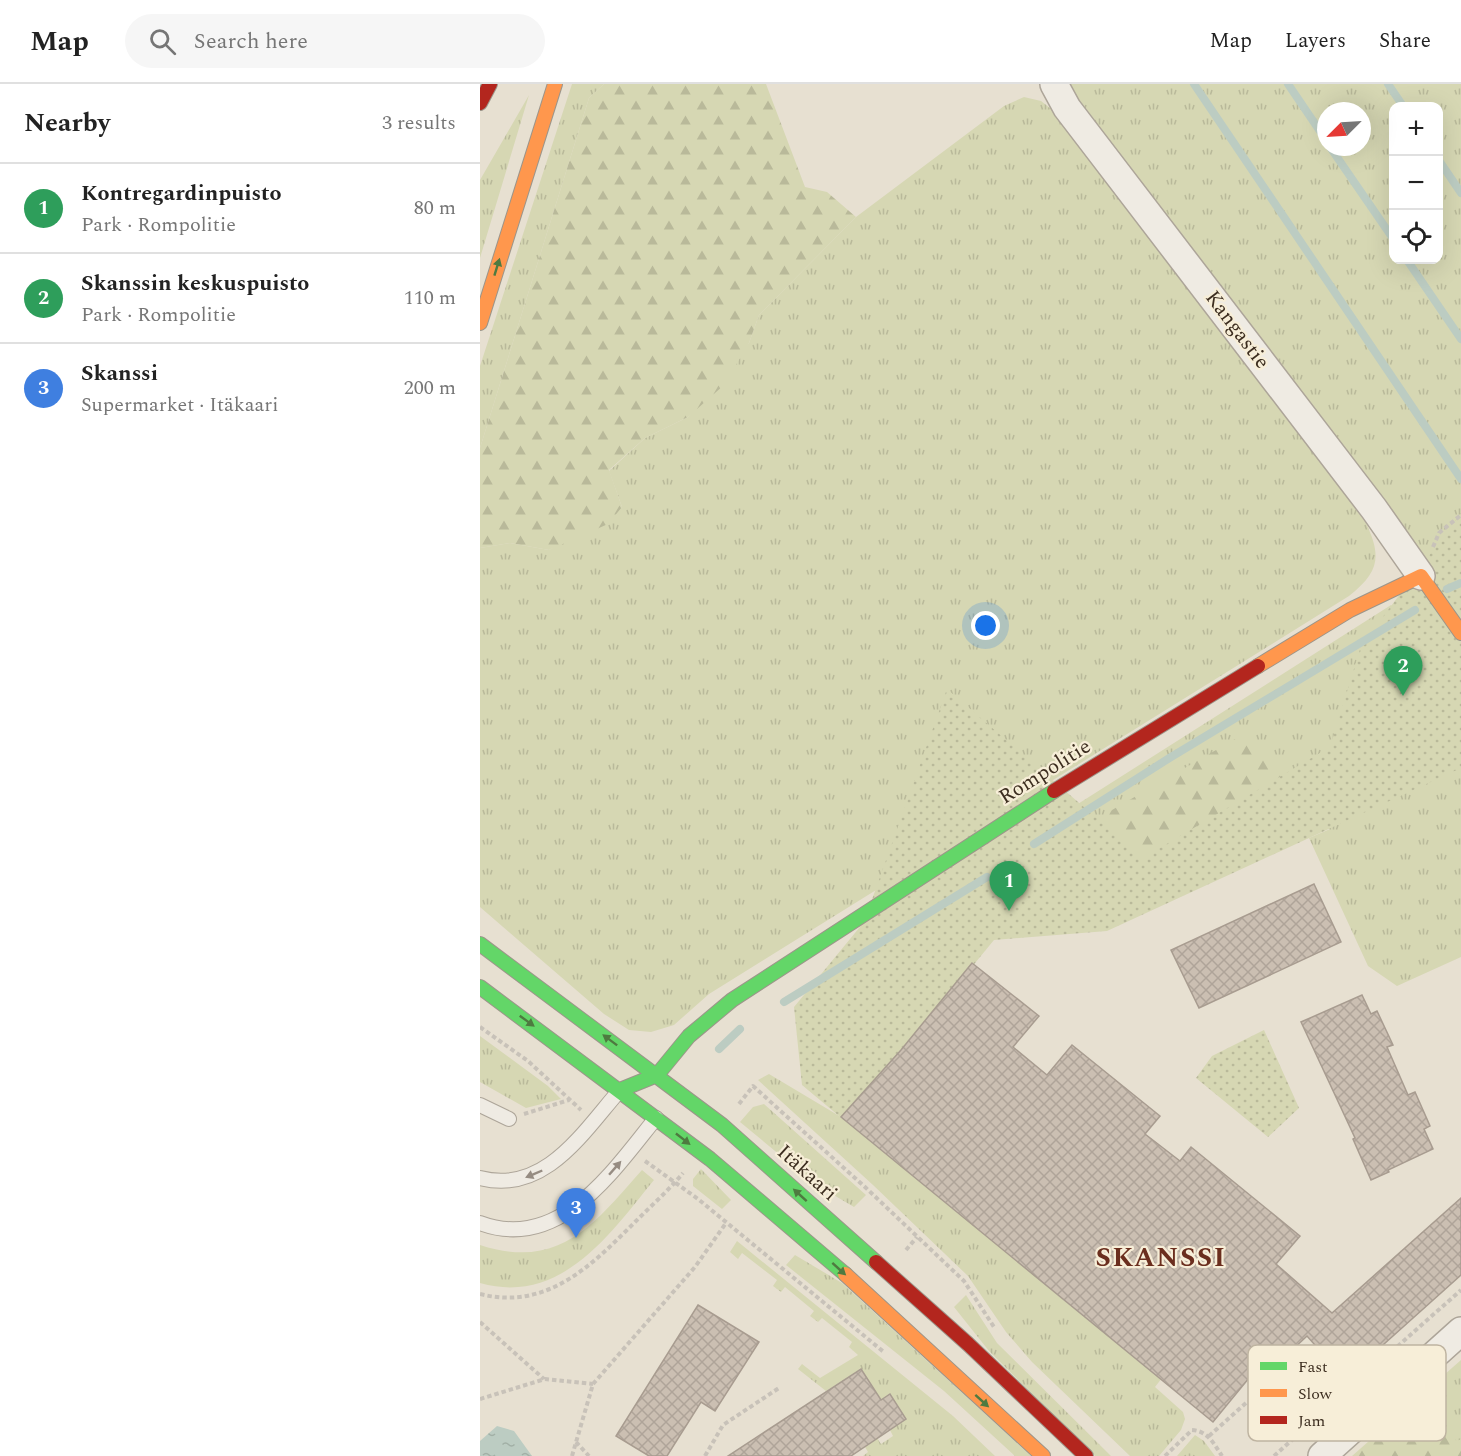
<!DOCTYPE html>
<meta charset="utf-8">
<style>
:root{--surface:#fff;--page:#f6f6f6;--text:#222;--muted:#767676;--line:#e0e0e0;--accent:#ea580c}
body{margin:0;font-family:Spectral,serif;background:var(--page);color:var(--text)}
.controls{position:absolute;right:18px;top:18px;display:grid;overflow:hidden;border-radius:12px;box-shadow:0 6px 24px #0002}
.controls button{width:54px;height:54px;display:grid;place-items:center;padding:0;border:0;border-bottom:2px solid var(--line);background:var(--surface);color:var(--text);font:30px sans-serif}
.compass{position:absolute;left:837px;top:18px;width:54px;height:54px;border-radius:50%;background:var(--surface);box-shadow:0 6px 24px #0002;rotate:246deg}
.you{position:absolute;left:506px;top:542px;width:21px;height:21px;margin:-15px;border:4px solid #fff;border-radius:50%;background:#1a73e8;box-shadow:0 0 0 9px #1a73e833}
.badge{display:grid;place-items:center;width:39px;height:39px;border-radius:50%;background:var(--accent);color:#fff;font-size:20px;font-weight:700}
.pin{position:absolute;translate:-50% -50px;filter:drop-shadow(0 2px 3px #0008)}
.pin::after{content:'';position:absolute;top:32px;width:21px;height:18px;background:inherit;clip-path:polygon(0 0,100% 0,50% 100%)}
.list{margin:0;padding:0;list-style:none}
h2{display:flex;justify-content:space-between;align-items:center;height:78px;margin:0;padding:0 24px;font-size:26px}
h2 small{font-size:20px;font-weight:400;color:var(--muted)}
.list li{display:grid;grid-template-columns:39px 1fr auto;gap:18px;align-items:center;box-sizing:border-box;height:90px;padding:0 24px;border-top:2px solid var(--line)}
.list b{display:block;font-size:22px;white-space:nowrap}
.list p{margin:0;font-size:20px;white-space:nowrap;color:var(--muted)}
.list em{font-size:20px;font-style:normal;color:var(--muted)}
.icon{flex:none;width:33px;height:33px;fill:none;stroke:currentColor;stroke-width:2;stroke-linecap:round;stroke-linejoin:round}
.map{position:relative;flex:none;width:981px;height:1372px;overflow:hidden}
header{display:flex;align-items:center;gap:36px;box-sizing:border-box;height:84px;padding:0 30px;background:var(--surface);border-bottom:2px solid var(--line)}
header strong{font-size:28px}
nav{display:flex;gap:33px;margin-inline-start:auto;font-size:21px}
.search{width:420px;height:54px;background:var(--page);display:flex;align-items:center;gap:15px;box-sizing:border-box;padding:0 21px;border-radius:33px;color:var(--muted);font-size:22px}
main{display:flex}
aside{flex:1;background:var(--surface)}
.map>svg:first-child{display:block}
</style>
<header>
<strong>Map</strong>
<div class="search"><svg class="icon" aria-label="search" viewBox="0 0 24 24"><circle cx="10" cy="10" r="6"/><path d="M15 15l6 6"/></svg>Search here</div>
<nav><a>Map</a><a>Layers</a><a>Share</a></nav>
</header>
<main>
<aside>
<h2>Nearby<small>3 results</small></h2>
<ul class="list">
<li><span class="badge" style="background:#2e9e5b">1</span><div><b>Kontregardinpuisto</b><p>Park · Rompolitie</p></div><em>80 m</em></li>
<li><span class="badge" style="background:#2e9e5b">2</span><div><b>Skanssin keskuspuisto</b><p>Park · Rompolitie</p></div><em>110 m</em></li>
<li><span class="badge" style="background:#3f7fe0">3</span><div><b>Skanssi</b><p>Supermarket · Itäkaari</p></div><em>200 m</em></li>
</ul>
</aside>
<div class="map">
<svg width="981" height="1372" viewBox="0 0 981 1372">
<defs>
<pattern id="grass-tufts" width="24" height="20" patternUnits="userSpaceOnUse" patternTransform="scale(1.5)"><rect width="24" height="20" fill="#d6d7b3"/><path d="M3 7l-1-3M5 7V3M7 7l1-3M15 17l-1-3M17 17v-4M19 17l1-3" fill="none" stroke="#b9b99a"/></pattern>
<pattern id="forest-firs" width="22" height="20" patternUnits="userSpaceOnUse" patternTransform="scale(1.5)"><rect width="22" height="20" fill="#d6d7b3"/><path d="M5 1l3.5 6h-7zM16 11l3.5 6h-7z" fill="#b9b99a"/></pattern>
<pattern id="park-dots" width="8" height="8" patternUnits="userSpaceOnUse" patternTransform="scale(1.5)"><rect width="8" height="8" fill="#d6d7b3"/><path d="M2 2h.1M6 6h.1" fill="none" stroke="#b9b99a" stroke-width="1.8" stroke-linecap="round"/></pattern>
<pattern id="water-ripples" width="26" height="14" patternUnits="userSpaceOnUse" patternTransform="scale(1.5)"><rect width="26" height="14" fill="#bcccc2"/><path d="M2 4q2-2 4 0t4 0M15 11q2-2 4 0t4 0" fill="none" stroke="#a2b0a6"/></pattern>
<pattern id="building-cross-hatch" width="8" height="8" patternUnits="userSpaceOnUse" patternTransform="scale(1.5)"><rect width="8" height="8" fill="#cbbfb2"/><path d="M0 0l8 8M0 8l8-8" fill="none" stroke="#afa499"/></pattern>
</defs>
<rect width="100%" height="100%" fill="#e7e0d1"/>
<path fill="url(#grass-tufts)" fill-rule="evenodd" d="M92,0H124L109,14L0,364V282Z
M589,0H981V535L600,22ZM914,22H958V176H914ZM846,27H882V63H846Z
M49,11L0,174V96Z
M544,13L561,17L592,41L886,439C902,473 899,488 869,512L229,910L194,941L171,948L149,946L124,930L0,823V464L30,459L69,466L142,423L129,387L165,354L208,333L269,259L279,231L376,133L524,22Z
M911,521L981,582V873L917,902L888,882L829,754L850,745L535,760Z
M0,952L68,1002L81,1015L46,1024L0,998Z
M289,990L361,1033L682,1294L675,1303L703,1328L705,1335L701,1346L679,1372H650L552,1278L526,1248L488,1192L393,1101L278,996Z
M284,1020L386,1111L374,1123L335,1100L260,1038L273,1023Z
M221,1085L251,1116L242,1125L213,1102V1095Z
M162,1086L174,1096C130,1150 81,1222 0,1199V1161C80,1187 114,1140 162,1086Z
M257,1157L473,1332L515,1372H383L388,1368L385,1363L397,1354L401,1360L413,1352L410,1346L426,1335L410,1311L401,1316L381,1285L346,1307L318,1285L322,1280L340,1294L378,1271L369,1263L372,1258L342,1234L338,1238L330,1232L334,1227L305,1203L301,1208L293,1202L297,1196L262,1169L258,1175L250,1168Z
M315,1171L362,1199L551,1372H535L464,1307L306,1181Z
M486,1211L517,1259L631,1372H615L509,1267L474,1223Z
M981,1276V1372H890L939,1328L931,1320Z
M715,1351L724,1357L735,1372H697Z"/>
<path fill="url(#forest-firs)" d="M124,0H286L325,103L347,108L376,133L279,231L269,259L244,301L208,333L165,354L129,386L142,423L128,440L69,466L30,459L0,464V364L109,14Z
M762,651L845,733L640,826L580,756Z
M931,1320L946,1335L977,1357L981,1355V1372H872Z"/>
<path fill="url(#park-dots)" d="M981,429V684L627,847L514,856L365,1037L322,1001L314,923L384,838L467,605L663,774L850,663L881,562Z
M784,946L819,1024L788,1053L716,994L732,972Z"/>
<path fill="url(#water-ripples)" d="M17,1342L34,1347L52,1372H0V1357Z"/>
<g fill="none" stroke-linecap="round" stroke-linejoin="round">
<path stroke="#bcccc2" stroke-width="8" d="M714,0L981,395
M808,0L846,56
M908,0L923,22
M850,63L914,156
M958,75L981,109
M927,176L981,255
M967,505L981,499
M554,760L691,673L935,526
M304,918L507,793
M239,965L260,945"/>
</g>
<path fill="url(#building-cross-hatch)" stroke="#a89c90" stroke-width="1.5" d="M834,800L861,858L719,924L691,866Z
M492,879L559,932L533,963L567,991L592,961L680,1032L665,1050L700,1077L711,1063L820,1152L796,1180L852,1229L981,1114V1191L865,1295L827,1252L776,1300L769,1294L733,1338L361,1033L421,966Z
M882,911L891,930L897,927L913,961L907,963L928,1011L935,1008L950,1042L944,1045L953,1065L908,1086L909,1088L891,1096L873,1055L875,1054L821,938Z
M218,1221L279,1258L235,1327L221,1318L187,1372H169L136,1352Z
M381,1285L401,1316L410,1310L426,1335L371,1372H248Z"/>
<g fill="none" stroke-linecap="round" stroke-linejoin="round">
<defs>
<path id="lane" d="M0,1021L29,1035
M0,1094C65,1111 103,1048 140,1006
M0,1139C79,1169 133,1087 176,1034"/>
<path id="street" d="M574,0L587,24L894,425L941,492
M842,1372L981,1247"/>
<path id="fast" d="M0,860L242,1041L396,1178
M0,903L230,1075L365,1190
M140,1006L177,991L209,952L252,916L574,707"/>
<path id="slow" d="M0,239L75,0
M778,582L870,526L941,492L981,549
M365,1190L563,1372"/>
<path id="jam" d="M0,19L10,0
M574,707L778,582
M396,1178L488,1260L606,1372"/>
</defs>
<use href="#lane" stroke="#ada599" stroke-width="16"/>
<use href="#street" stroke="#ada599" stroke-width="30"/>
<use href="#fast" stroke="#9c958a" stroke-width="16"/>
<use href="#slow" stroke="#9c958a" stroke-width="16"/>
<use href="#jam" stroke="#9c958a" stroke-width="16"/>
<path stroke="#c8c2b9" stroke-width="4" stroke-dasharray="4.5 3" stroke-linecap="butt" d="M953,463L959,449L981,431
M0,943L48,977L101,1026
M259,1020L273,1002L385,1103L484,1197L514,1243
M44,1030L89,1016
M165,1077L218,1115L405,1269
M426,1166L437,1153
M0,1210C67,1227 112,1181 155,1138C171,1122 189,1106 203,1089
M0,1238L64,1295
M0,1315L65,1295L113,1300
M729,1352L766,1319L837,1284
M96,1358L109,1372
M92,1372L113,1300L215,1183L246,1139
M225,1372L243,1341L299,1304
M685,1372L712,1346C728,1347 734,1360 742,1372
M794,1372L981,1206"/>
<use href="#lane" stroke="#efebe3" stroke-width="14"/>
<use href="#street" stroke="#efebe3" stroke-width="27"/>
<use href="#fast" stroke="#63d668" stroke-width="14"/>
<use href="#slow" stroke="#ff974d" stroke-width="14"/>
<use href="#jam" stroke="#b3261e" stroke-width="14"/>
</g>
<defs><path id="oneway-solid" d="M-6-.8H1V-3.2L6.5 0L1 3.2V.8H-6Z" transform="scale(1.5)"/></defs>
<g fill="#4e7a40">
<use href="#oneway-solid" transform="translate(17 183) rotate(-73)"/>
<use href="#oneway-solid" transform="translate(47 937) rotate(36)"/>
<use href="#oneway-solid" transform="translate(130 956) rotate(-143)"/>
<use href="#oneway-solid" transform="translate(203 1055) rotate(38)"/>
<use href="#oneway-solid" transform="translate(320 1111) rotate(-138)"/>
<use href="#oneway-solid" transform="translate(359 1185) rotate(42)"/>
<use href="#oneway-solid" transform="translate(502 1317) rotate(42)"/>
</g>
<g fill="#968c82">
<use href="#oneway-solid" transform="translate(135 1084) rotate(-49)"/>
<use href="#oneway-solid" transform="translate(54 1090) rotate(157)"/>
</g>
<g text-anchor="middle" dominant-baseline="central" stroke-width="4.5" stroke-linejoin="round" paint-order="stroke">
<g font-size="21" fill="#3d2e20" stroke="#f7eed8">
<text transform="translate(757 246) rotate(53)">Kangastie</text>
<text transform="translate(565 688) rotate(-32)">Rompolitie</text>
<text transform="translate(327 1089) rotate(42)">Itäkaari</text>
</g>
<g font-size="27" font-weight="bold" letter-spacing="1.5" fill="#6b2e1e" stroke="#f7eed8">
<text x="681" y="1174">SKANSSI</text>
</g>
</g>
<rect x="768" y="1261" width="198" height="96" rx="9" fill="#f7eed8" stroke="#bfb4a1" stroke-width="1.5"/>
<rect x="780" y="1278" width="27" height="8" fill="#63d668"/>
<rect x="780" y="1305" width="27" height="8" fill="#ff974d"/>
<rect x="780" y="1332" width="27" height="8" fill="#b3261e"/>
<g font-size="16" fill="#3d2e20">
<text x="818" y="1288">Fast</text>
<text x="818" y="1315">Slow</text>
<text x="818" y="1342">Jam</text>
</g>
</svg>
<div class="controls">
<button>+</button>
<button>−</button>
<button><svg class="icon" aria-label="locate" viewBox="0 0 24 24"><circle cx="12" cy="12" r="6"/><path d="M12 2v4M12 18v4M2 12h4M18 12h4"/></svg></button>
</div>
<svg class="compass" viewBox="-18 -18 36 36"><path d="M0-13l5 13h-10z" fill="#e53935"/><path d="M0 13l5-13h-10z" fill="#767676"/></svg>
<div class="you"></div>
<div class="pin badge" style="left:529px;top:827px;background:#2e9e5b">1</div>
<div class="pin badge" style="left:923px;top:612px;background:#2e9e5b">2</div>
<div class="pin badge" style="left:96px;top:1154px;background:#3f7fe0">3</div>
</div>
</main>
